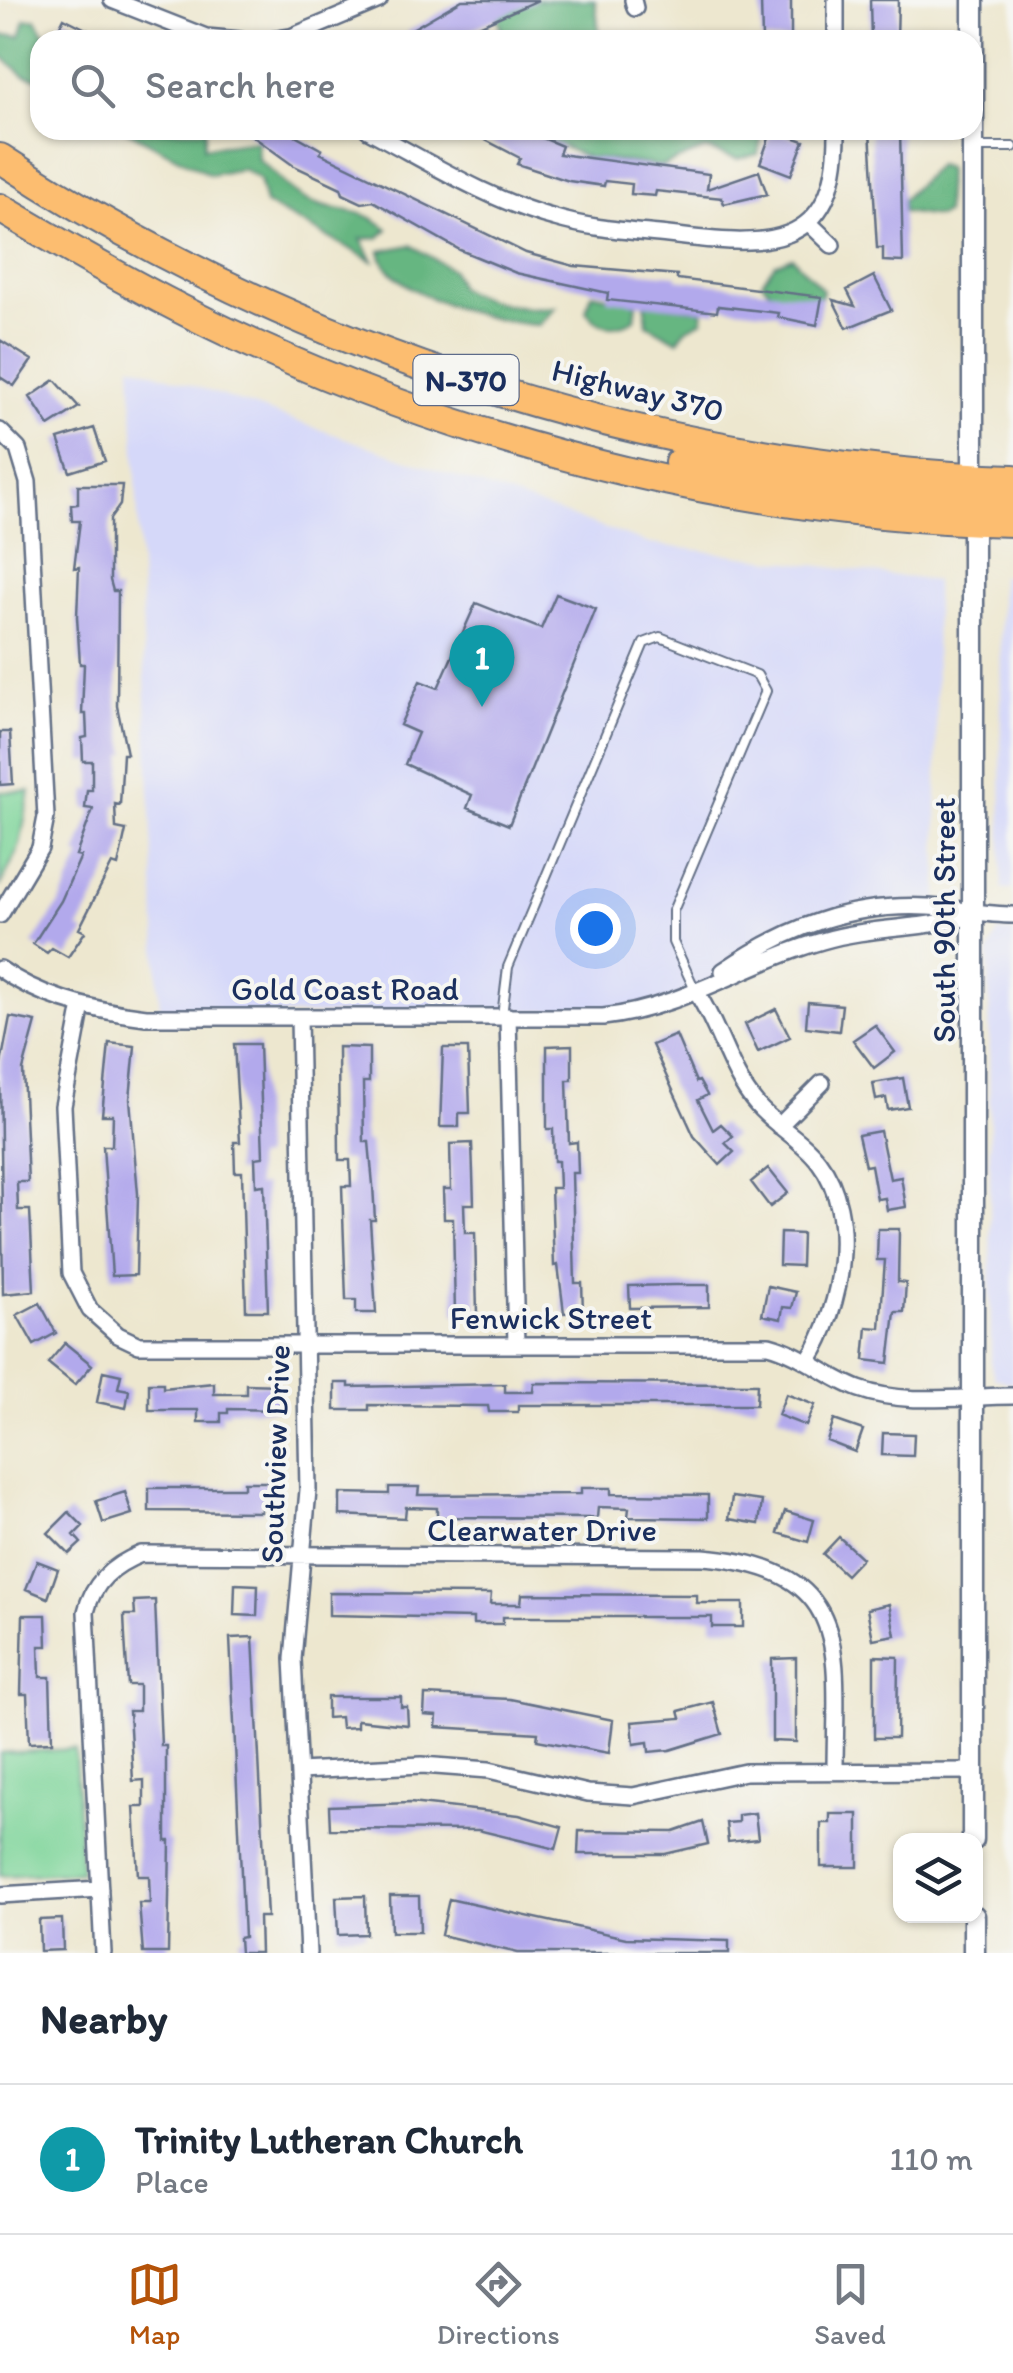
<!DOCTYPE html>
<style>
:root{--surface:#fff;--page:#f6f6f7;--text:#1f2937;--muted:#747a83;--line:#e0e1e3;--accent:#b45309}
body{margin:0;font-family:Itim,sans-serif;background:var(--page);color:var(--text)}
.controls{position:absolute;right:30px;bottom:30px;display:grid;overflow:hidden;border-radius:20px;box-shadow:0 2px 8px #0004}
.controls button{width:90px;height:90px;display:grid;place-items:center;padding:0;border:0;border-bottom:2px solid var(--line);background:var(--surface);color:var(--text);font:50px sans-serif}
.you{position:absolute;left:595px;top:928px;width:35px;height:35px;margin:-25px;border:8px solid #fff;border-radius:50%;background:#1a73e8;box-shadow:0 0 0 15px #1a73e833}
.badge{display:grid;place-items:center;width:65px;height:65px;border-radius:50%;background:var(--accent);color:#fff;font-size:32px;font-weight:700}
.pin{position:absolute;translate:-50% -82px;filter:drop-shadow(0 2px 5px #0008)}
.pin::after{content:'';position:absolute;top:52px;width:35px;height:30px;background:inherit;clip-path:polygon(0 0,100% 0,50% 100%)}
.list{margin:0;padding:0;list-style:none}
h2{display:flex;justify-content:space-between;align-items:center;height:130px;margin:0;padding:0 40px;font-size:42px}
h2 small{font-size:32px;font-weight:400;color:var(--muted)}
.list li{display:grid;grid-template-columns:65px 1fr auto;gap:30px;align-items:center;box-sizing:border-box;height:150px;padding:0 40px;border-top:2px solid var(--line)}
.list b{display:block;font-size:38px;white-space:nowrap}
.list p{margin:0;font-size:32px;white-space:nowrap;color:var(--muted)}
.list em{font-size:32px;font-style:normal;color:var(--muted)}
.icon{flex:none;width:55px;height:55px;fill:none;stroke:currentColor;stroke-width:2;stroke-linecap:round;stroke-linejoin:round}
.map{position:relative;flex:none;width:1013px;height:1953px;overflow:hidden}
.search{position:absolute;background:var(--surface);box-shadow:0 2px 8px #0004;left:30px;right:30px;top:30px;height:110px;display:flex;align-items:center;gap:25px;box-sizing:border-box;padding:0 35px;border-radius:30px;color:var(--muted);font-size:38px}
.sheet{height:280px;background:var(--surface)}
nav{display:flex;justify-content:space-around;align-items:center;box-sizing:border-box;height:140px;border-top:2px solid var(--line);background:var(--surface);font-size:28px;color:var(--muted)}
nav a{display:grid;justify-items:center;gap:5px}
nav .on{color:var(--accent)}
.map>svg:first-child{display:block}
</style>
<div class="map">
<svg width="1013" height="1953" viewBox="0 0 1013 1953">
<rect width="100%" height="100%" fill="#f6f6f2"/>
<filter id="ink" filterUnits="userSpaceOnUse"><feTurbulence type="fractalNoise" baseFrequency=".01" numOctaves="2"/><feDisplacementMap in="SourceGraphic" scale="20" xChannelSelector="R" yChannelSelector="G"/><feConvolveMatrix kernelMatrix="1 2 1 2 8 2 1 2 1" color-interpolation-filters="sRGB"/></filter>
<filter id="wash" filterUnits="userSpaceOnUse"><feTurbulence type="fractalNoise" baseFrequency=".0048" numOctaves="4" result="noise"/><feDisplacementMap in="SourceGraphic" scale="40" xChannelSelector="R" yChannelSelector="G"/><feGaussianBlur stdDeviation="2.25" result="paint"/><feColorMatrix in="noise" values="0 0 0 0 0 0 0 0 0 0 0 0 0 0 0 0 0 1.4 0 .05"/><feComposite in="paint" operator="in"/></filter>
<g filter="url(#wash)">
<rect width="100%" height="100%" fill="#ede7cf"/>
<path fill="#d5d8f9" d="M131,364L650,544L935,581L938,908L834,915L653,1009L160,1017Z
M1000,576H1013V890H1002Z
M998,932H1013V1384L994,1378L991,1366L989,952Z"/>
<path fill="#7dd499" stroke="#4c827c" stroke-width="2.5" d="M30,791L20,845L0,887V792Z
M75,1749L81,1872L0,1876V1753Z"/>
<path fill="#66b681" stroke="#407270" stroke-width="2.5" d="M491,0H595L599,32L606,40H479L502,29Z
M36,19L48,40H40V79L24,75L0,55V35L20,36L25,20Z
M125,130H206L204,147L257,141L258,159C278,175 289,194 314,203C345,215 359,205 388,229L378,238L361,239L373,261L265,204L259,179L243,169L211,175Z
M525,130H763L758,154L737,159L705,149L663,166L588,158Z
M937,165L947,168L945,213L938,217L902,212V200Z
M411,245L452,270L459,288C488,303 523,310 556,307L539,325C499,324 387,296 380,251Z
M792,257L823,290L821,297L778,300L762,282L775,264Z
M592,293L637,303L635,319C616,330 600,329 586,311Z
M645,303L702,310L703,320L685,329L678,341L647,324Z"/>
<g id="blocks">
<path fill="#b2a9ec" d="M462,0H538L447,40H411L407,32Z
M761,0H791V40H762Z
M870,0H898L897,40H871Z
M64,18L108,40H53Z
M244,130H286L322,150L320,153L526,253L574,266L677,275V279L822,297L817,325L778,317L779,313L718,306L717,312L607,300L608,293L516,273L460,250L373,201L362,203L343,194L341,188L294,166Z
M466,130H524L562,146L559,154L709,174L707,189L759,171L767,194L724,204L722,198L656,191L655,196L631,194L632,184L605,181L604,186L569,181L517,164L520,158Z
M772,130L804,141L791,175L760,163Z
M870,130H900L903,262L883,261V248H877Z
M874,276L891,310L847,328L833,300L855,306L847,290Z
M0,340L32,360L14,386L0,377Z
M55,380L79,407L49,426L30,397Z
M94,428L105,461L70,472L58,439Z
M78,485H122L120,505L110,519V580L113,591H118L117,706L127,754H123L120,805L115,804L116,828L126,830L118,866L112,864L79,929L85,932L68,957L52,948L47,953L33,944L61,901L81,856L76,855L93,809L85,808L87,790H92V761H83L82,738L87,737L86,714H82L84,664H80L77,617L79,567L74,568L80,521H72L71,505L78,504Z
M556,594L596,609L509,825L467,808L472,795L405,764L418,733L400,725L420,681L438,688L476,603L541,629Z
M0,732H10L13,784L0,785Z
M808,1002L842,1005L839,1031L806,1027Z
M776,1009L790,1037L758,1052L745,1024Z
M10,1017L36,1022L23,1070L28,1182H17L18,1210H30L34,1291L3,1294L0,1069Z
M875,1025L895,1052L874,1068L853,1040Z
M676,1035L696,1082L699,1081L707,1095L698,1100L713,1130L721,1124L733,1136L725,1143L734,1152L720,1165L694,1136L652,1045Z
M109,1043L135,1046L130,1099L138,1194L136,1275L112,1276L103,1146H112L113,1115H102Z
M234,1044H259L263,1157L255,1158L256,1186L264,1185L268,1311H246L242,1172H235L234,1142H240Z
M572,1045V1080H567L569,1143L577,1142L578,1173H572L575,1283H582L583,1312L564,1313L558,1265L554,1266L551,1188H559L558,1161H554L553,1129H547V1046Z
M338,1047L369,1048V1082H363L364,1142H369L373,1185L375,1220H370L376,1313H356V1300H346L342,1186H351L350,1160H339Z
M443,1048H468L470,1113H459V1127H440Z
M903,1078L908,1107L888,1110L886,1098L876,1100L873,1083Z
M880,1131L890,1179L901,1177L906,1207L887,1210L885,1198L877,1199L871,1165L865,1166L858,1135Z
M472,1143L474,1204H464L465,1233H475L477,1314H455L453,1219H444L443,1189H451L450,1144Z
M768,1168L788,1193L770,1207L751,1182Z
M878,1229H899L898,1282L906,1283L904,1312H895L889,1363L864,1360L867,1327L880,1328L885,1260H877Z
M780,1233L802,1234L801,1266L779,1265Z
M674,1285H709V1307L630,1308L629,1286Z
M768,1286L796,1292L792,1308L783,1307L781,1319L762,1315Z
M40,1303L56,1333L34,1345L17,1315Z
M65,1343L92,1365L75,1385L48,1363Z
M103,1371L121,1375L118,1388L129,1390L126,1408L97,1402Z
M149,1383H163V1388L214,1383V1394H246V1384L280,1385V1410L228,1409V1413H221V1422H198V1410H149Z
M335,1383H349V1387L505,1384V1392H533L534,1383L757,1384L756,1405H518V1412H489L488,1406L369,1405V1410H335Z
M786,1394L815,1405L806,1426L778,1415Z
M834,1420L863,1430L855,1452L827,1441Z
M883,1433L914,1434L913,1456L882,1455Z
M244,1482H274V1502H261V1512L149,1511V1488H244Z
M389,1487H419L418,1495L581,1494V1488H611V1494L708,1495V1518L628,1517L629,1508L598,1507L597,1518L437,1517V1508L406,1507L405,1518L340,1515V1493L389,1494Z
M125,1492L132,1514L103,1523L96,1501Z
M732,1497L762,1501L759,1524L729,1519Z
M785,1511L814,1520L808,1542L778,1533Z
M69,1512L83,1526L74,1535L81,1543L69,1554L48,1533Z
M839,1537L862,1558L846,1575L823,1554Z
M37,1561L58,1569L48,1598L26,1589Z
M235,1584L258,1585L257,1616L234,1615Z
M329,1593L491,1594L490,1604H521L522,1594L697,1595V1603H743V1627H712V1617H503V1624H473V1618L329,1615Z
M155,1600L161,1746H166V1841H170L168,1953H143L139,1903H150L149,1876H138L134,1807H144V1780L133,1781L129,1711H139V1685H128L125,1637L124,1615H135L134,1601Z
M889,1604L895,1635L873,1639L867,1609Z
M23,1615H46L47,1646H39L40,1677H50L52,1742L29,1743L27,1694H21Z
M253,1637L267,1917H259L260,1953H240L239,1938L244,1937L230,1638Z
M874,1656L898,1657L897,1738H874Z
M796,1658V1742L772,1741V1659Z
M425,1695L510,1699L613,1720L609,1753L537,1740L538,1733L436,1727L437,1716L424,1715Z
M327,1697H401V1707H407L408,1725L357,1720V1727L341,1728L340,1717L327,1718Z
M713,1702L722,1734L670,1750L649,1752L648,1742L634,1744L632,1722L681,1718L679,1711Z
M410,1803L519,1815L562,1827L556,1849L478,1830L330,1829L329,1806Z
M755,1813L758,1839L728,1842L726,1823L738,1822V1815Z
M830,1814H858V1867H821V1823H830Z
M703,1822L708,1844L665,1854H578L579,1831L674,1832Z
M365,1896L366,1934L338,1935L336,1897Z
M390,1896H419L420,1932H391Z
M449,1899L626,1938L729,1941V1953H518L441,1935Z
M62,1919L63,1950L40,1951L39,1920Z"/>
</g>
</g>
<g filter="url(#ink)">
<use href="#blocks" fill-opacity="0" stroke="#646f86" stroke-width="2.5"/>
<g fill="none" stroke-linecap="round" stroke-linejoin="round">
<defs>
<path id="service" d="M974,147H1013
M502,1016L508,967L644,643L660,637L757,675L766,691L673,911V942L695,990"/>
<path id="minor" d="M112,0L206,37L240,40
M633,0L635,8
M836,0V40
M272,40L291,37L379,0
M368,130C427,161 490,201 555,218C591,229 631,231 668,235C764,247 838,254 837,130
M808,222L832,245
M0,431L18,449L28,482L46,817L40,848L0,915
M0,969C42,999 96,1011 146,1017H603C680,1009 748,962 822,941C872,926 924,930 974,915
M723,971C787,927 849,903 928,907C956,908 984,915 1013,915
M695,990C719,1025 729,1073 757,1105C775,1126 803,1140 819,1162C859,1214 842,1308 809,1360
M82,1005L63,1106L71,1273L90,1310L118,1335L139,1345H769C803,1354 827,1377 859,1389C905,1406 965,1396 1013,1396
M508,1016L516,1345
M299,1017L308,1490L293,1659L308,1953
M779,1126L822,1083
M299,1771L422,1765L489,1770L588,1793L633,1796L745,1772L974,1771
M0,1895L100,1889
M103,1953L86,1612C93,1582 113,1565 141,1554L703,1557C856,1569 835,1654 835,1772"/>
<path id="tertiary" d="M973,0V1840
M974,1916V1953"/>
<path id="trunk" d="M0,158C300,354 655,466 1013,479
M0,208C85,258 170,307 260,347C492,452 758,516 1013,522
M679,463L929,497L956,495L973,478
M972,507L1013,500"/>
</defs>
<use href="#service" stroke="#646f86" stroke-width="12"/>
<use href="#minor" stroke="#646f86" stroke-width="20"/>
<use href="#tertiary" stroke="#646f86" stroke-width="25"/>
<use href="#trunk" stroke="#646f86" stroke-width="32"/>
<use href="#service" stroke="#fff" stroke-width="8"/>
<use href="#minor" stroke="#fff" stroke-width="15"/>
<use href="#tertiary" stroke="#fff" stroke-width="20"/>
<use href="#trunk" stroke="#fcbd6f" stroke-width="28"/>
</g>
</g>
<g text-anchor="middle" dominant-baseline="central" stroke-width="8" stroke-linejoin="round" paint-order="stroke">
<rect fill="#f6f6f2" stroke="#5d6b8a" stroke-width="2.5" x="413.5" y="355" width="105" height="50" rx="8"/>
<g font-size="30" font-weight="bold" fill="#1b2f5e">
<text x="466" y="380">N-370</text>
</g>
<g font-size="32" fill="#1b2f5e" stroke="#f6f6f2">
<text transform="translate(638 390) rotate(14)">Highway 370</text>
<text transform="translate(944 920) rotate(-90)">South 90th Street</text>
<text x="345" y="989">Gold Coast Road</text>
<text x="551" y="1318">Fenwick Street</text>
<text transform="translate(275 1454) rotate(-88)">Southview Drive</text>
<text x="542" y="1530">Clearwater Drive</text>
</g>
</g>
</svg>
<div class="controls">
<button><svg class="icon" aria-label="layers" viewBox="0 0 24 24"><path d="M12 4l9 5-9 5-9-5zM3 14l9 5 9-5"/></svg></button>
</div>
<div class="you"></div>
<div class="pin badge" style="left:482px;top:707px;background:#0f9aa8">1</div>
<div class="search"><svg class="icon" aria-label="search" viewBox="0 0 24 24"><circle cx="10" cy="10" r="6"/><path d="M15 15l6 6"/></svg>Search here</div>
</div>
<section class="sheet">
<h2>Nearby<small></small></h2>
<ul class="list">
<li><span class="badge" style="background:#0f9aa8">1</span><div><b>Trinity Lutheran Church</b><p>Place</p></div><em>110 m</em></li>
</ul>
</section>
<nav>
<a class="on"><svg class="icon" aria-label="map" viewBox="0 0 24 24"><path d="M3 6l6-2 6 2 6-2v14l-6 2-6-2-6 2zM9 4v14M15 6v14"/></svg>Map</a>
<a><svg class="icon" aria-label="directions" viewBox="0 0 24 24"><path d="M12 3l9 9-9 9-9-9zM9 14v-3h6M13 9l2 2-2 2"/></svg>Directions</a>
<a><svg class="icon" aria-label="saved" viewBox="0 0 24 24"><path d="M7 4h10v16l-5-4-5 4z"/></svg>Saved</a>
</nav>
